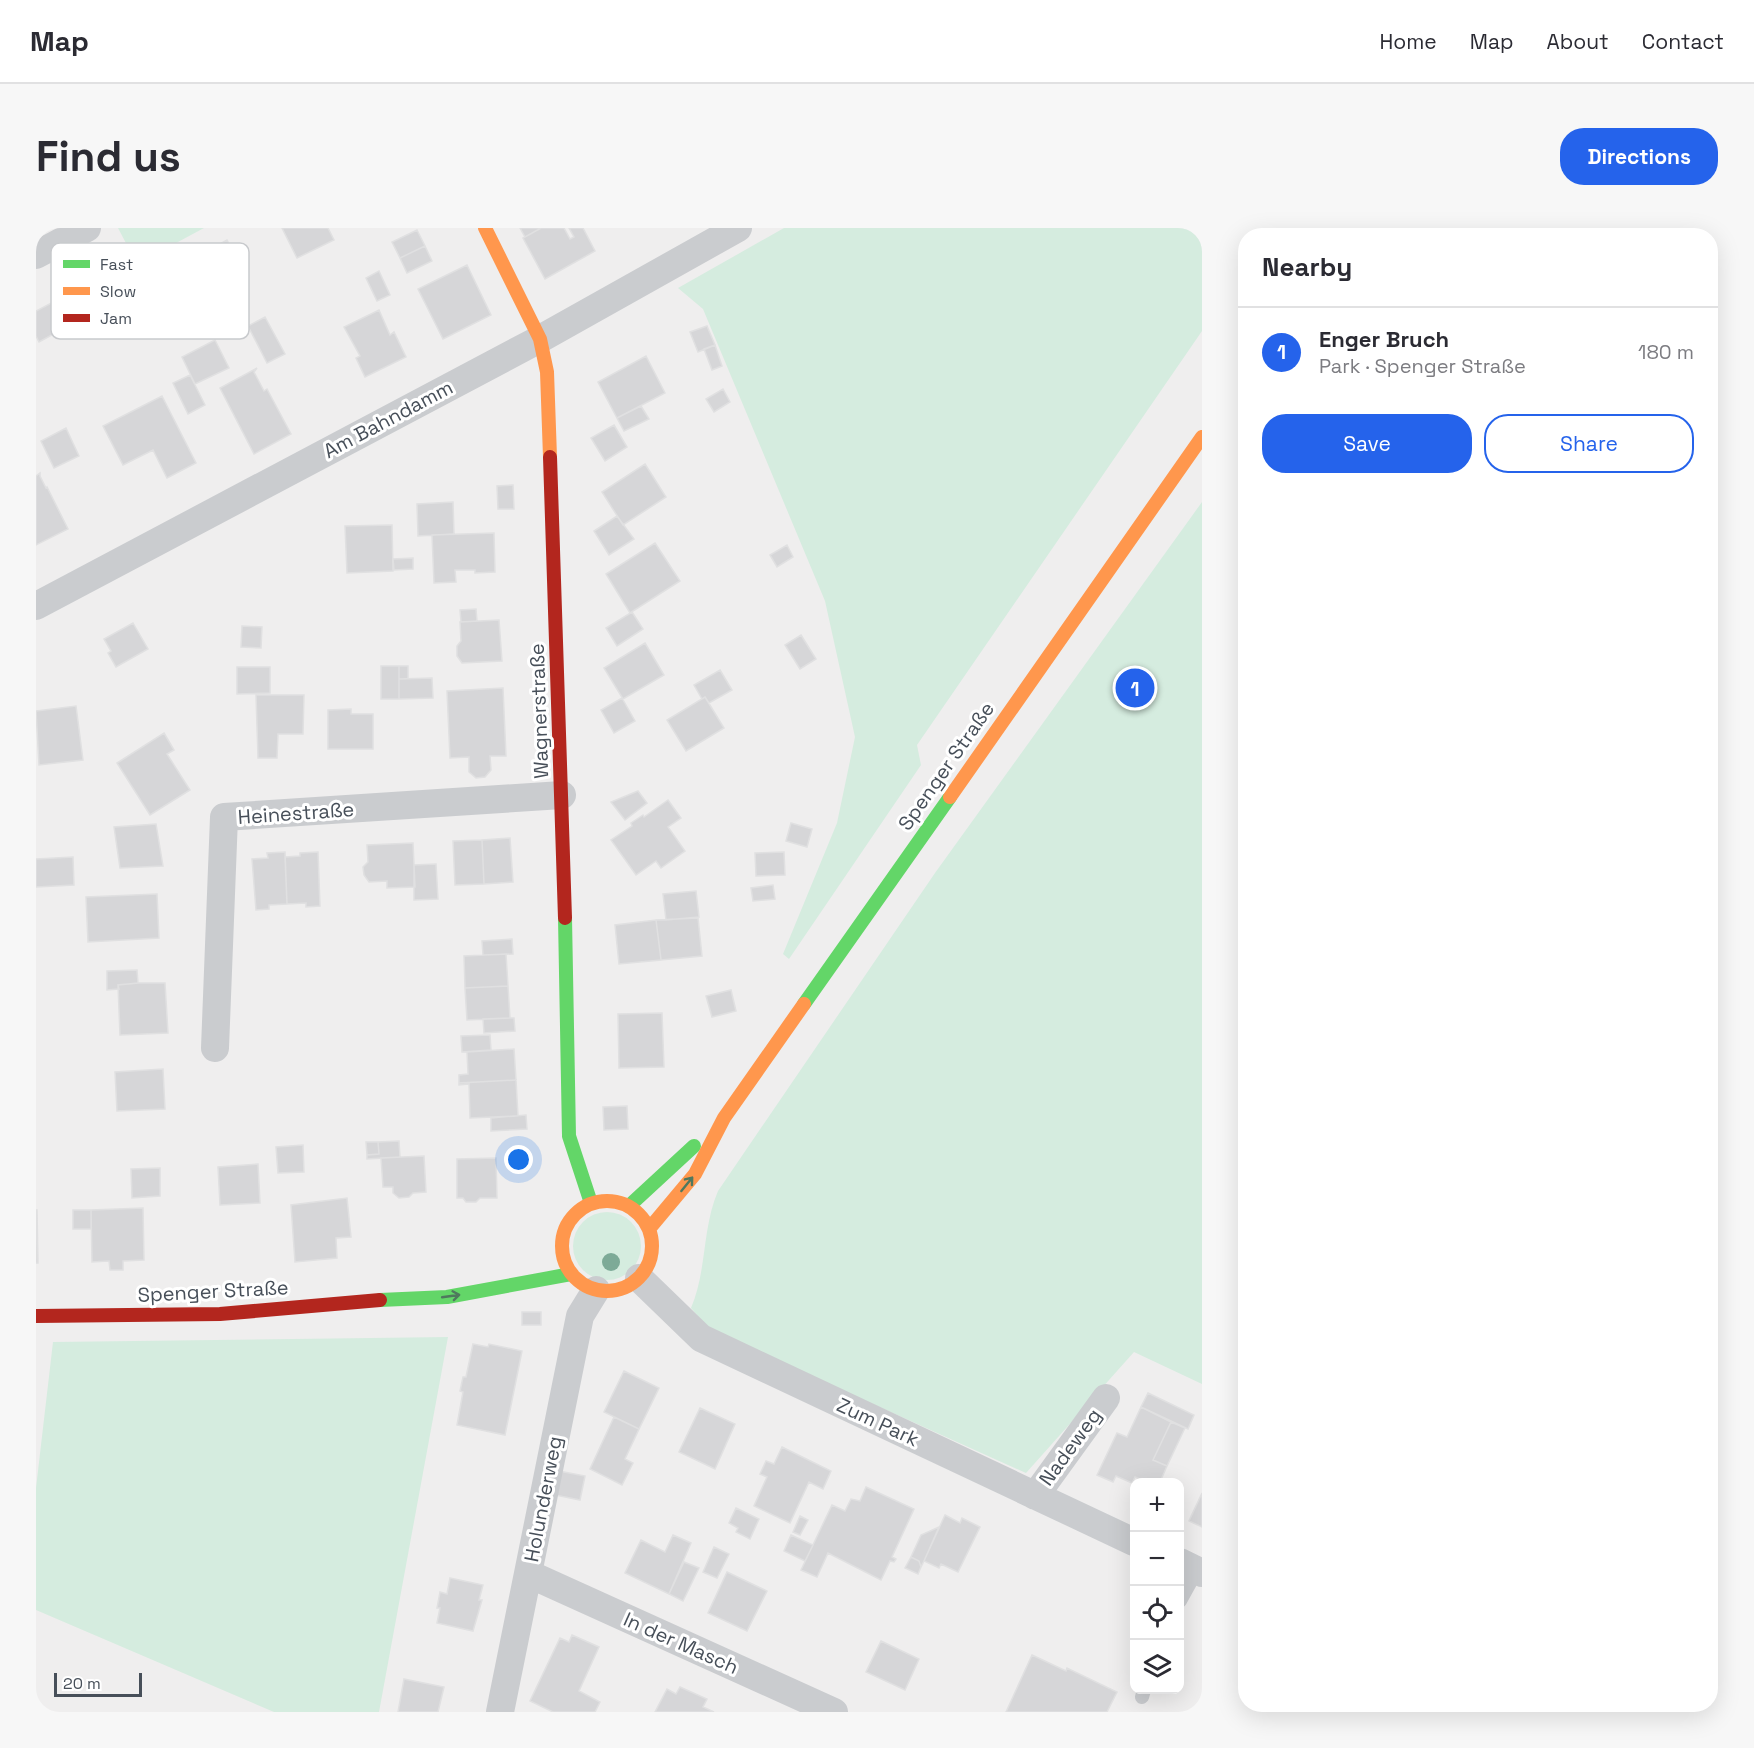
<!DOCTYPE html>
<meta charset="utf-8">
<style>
:root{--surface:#fff;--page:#f7f7f7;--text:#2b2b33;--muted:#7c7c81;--line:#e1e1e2;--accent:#2563eb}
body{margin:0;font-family:"Space Grotesk",sans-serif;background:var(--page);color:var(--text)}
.controls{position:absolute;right:18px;bottom:18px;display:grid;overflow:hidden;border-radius:12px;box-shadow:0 6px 24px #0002}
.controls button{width:54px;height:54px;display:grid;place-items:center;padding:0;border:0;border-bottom:2px solid var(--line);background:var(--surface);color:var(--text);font:30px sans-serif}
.scale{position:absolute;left:18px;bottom:15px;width:88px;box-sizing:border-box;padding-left:6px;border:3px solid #474f59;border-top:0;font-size:16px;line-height:21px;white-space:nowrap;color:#474f59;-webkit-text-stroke:4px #fff;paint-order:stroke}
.you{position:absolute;left:483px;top:932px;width:21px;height:21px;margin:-15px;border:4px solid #fff;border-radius:50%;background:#1a73e8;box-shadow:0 0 0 9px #1a73e833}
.badge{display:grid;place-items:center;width:39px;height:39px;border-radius:50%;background:var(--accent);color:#fff;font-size:20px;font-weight:700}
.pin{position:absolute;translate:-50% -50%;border:3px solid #fff;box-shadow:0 2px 6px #0006}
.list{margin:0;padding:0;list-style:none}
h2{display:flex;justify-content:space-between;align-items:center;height:78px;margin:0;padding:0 24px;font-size:26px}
h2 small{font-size:20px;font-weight:400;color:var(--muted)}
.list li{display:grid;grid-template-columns:39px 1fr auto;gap:18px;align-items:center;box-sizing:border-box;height:90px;padding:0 24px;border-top:2px solid var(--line)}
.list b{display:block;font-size:22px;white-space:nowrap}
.list p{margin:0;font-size:20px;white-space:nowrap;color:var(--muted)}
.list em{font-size:20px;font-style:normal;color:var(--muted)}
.actions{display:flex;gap:12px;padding:18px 24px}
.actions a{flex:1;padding:14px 0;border:2px solid var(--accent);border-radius:24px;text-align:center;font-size:21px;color:var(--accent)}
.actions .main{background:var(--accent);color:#fff}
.icon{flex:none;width:33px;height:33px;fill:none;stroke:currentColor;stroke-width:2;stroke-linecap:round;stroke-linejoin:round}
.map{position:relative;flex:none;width:1166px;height:1484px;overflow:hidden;border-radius:24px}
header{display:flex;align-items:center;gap:36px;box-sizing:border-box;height:84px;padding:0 30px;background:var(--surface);border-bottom:2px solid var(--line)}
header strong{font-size:28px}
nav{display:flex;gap:33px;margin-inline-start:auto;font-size:21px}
.intro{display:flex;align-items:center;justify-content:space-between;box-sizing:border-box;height:144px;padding:0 36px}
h1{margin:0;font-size:42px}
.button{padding:15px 27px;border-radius:24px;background:var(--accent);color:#fff;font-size:21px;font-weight:700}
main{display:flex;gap:36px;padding:0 36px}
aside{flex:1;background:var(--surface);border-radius:24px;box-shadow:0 6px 24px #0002}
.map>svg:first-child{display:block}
</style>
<header>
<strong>Map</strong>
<nav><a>Home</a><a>Map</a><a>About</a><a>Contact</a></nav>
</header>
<div class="intro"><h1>Find us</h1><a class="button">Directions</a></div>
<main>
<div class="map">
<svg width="1166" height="1484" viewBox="0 0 1166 1484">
<rect width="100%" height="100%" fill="#efeeee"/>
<path fill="#d5ecdf" d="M82,0H168L101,36Z
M748,0H1166V103L881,517L885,537L753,731L747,726L801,595L819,509L789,373L667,81L642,60Z
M1166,274V1156L1098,1124L990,1245L675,1103L655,1080C671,1043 666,1000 682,963L899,645Z
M537 1018a34 34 0 1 1 68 0a34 34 0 1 1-68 0Z
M412,1109L343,1484H238L0,1382V1260L17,1114Z"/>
<path fill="#d6d6d8" stroke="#e0e0e1" stroke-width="1.5" d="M246,0H292L298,12L261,30Z
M484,0H505L489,9Z
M505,0H528L534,11L538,9L533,0H547L559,23L509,51L487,10Z
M381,2L389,18L364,30L356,14Z
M191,12L212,52L175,71L154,32Z
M389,18L396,33L371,45L364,30Z
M431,37L455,87L407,111L382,61Z
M343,43L354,67L341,73L330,50Z
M25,70L38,95L3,114L0,108V83Z
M343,82L354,107L358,104L370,129L329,149L320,130L324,128L308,99Z
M229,89L249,126L231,135L212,98Z
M671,98L679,117L662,124L654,104Z
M179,112L193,140L159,156L146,129Z
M679,117L686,138L676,142L668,121Z
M610,128L629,165L581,190L562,154Z
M221,140L218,144L228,163L231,161L255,206L218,226L184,160Z
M154,147L169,177L152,186L137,155Z
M687,161L694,174L678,184L670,171Z
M126,168L160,235L131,250L117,222L87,237L67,198Z
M605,178L613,191L588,203L581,190Z
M578,197L591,219L569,233L555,210Z
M30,200L43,228L18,240L5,213Z
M609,236L630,269L587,297L566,264Z
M4,245V248L10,260L11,259L32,301L0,317V248Z
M477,257L478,281H462L461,258Z
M417,274L418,306L382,308L381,276Z
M581,288L598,311L573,327L558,303Z
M356,297L357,343L311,345L309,298Z
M458,305L459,344L439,345V342H419L420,354L398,355L396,307Z
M619,315L644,353L594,385L570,346Z
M751,317L757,329L741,339L734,327Z
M377,330V341L358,342L357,331Z
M440,381L441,393L425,394L424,382Z
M596,384L607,401L581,418L570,400Z
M463,392L466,433L426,435L421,428V418L425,413L424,394Z
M97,395L112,421L80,439L72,425L75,423L68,411Z
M206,398L226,399L225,420L205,419Z
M765,407L780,431L764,441L749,417Z
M609,415L628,447L587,471L568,440Z
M345,438H363V471H345Z
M363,438H372V451H363Z
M201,439H234V465L201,466Z
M684,442L696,462L673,475L669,469L666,471L658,457Z
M396,450L397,470L363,471V451Z
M467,460L470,528H454L455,542L449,549L440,550L433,544V529L414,530L411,463Z
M220,467H268L267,506H242L241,530H222Z
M669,469L688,500L650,523L631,492Z
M586,470L599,493L578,505L565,482Z
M40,478L47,532L3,537L0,483Z
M315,481V486H337V521H292V482Z
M128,505L138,522L131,526L154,562L114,587L81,535Z
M602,563L611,575L589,592L575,574Z
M632,572L645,590L632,599L649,623L625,640L620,633L600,647L575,612L596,598L595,595L607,587L608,589Z
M755,595L776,601L771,619L750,613Z
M120,596L127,638L84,640L78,599Z
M474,610L477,654L448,656L446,612Z
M446,612L448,656L419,657L417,613Z
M377,615L379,659L351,660V653L333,654L328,647L327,639L332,634L331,617Z
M249,624L251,676L233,677V681L220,682L216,631L232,630L231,625Z
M282,624L284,678L270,679V675L251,676L249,629L264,628V625Z
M748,624L749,647L720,648L719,625Z
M37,629L38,657L0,659V631Z
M400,636L402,671L378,672V637Z
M737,657L739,671L717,673L715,660Z
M660,663L663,689L630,692L627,666Z
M121,666L123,710L52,714L50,669Z
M662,690L666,728L625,732L620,692Z
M620,692L625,732L583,736L579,697Z
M476,711L477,726L447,727L446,713Z
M470,726L472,758L429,760L428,728Z
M101,742L102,755L82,757L83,761L71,762V743Z
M102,755H129L132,805L84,807L82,757Z
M472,758L474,790L431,792L429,760Z
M695,762L700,783L676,789L670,768Z
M626,785L628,839L583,840L582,786Z
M474,790H478L479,803L448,805L447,791Z
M454,807L455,822L426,824L425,808Z
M478,821L480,852L423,855V847L432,846L431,824Z
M127,841L129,881L81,883L79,844Z
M480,852L482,888L434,890L433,856L423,857V855Z
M591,878L592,901L568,902L567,879Z
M490,887L491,901L455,903V890Z
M363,913L364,929L331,931V927L343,926L342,914Z
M330,914H342L343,926L331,927Z
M267,917L268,944L242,945L240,919Z
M388,928L390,964L377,965L373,969L363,970L357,965V959H347L345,930Z
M460,930L461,970H444L440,974H430L427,970H421V931Z
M222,936L224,975L184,977L182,939Z
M124,940V968L96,970L95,941Z
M311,970L315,1009L300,1010L301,1030L259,1034L255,977Z
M107,980L108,1032L87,1033V1042H74L73,1033L56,1034L55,982Z
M1,982L2,1035H0V982Z
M37,982H55V1001H37Z
M486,1084H505V1097H486Z
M437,1116L452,1119L453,1116L486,1123L469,1207L421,1197L427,1164L424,1163L427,1149H430Z
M588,1143L623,1160L603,1201L568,1184Z
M1112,1165L1158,1187L1152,1201L1105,1179Z
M1105,1179L1135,1194L1117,1232L1131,1238L1124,1254H1111L1099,1249L1096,1255L1080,1248L1077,1254L1061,1247L1081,1205L1091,1209Z
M664,1180L699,1196L679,1241L643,1224Z
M578,1189L603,1201L589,1231L597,1235L586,1257L554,1241Z
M1135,1194L1149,1200L1131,1238L1117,1232Z
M746,1219L795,1243L787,1261L773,1254L754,1295L718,1278L731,1249L724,1246L730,1233L738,1236Z
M523,1243L549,1248L544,1272L519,1267Z
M830,1259L878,1281L856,1329L860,1331L858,1334L854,1333L845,1352L792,1325L781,1349L765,1342L796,1277L809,1283L815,1271L824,1273Z
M1166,1265V1299L1153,1293Z
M700,1280L723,1291L714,1311L700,1304L702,1300L693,1295Z
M909,1287L924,1295L926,1290L944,1299L922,1344L905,1336L903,1340L888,1333Z
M764,1288L772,1292L764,1307L757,1304Z
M903,1299L888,1333L885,1339L883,1333L875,1329L885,1307Z
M637,1307L655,1315L633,1366L589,1345L605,1312L629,1324Z
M755,1307L777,1317L769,1333L748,1323Z
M678,1319L693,1326L681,1350L667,1344Z
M875,1329L883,1333L885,1339L882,1346L869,1340Z
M648,1334L663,1340L647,1373L633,1366Z
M691,1344L731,1363L711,1403L672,1385Z
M414,1350L447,1357L443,1372H446L437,1403L401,1395L404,1380H401L404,1364L411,1366Z
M536,1407L563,1419L543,1463L564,1474L559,1484H517L494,1473L524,1410L533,1414Z
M845,1413L883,1431L869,1462L830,1444Z
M996,1427L1030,1443L1031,1440L1081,1464L1071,1484H970Z
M368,1451L408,1459L402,1484H362Z
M644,1459L671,1471L667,1479L678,1484H619L631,1461L640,1466Z"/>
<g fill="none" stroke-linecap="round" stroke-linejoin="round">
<path stroke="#cacccf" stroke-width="14" d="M1144,1373L1161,1342
M1106,1469L1108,1462"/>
<path stroke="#cacccf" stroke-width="28" d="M0,27L51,0
M0,378L504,111L702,0
M179,820L188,589L526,567
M603,1050L665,1110L1098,1314
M999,1268L1070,1170
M1144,1334L1166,1345
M493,1346L798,1484
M464,1484L544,1088L560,1062"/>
<path stroke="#63d668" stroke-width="14" d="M529,690L533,908L555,975
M768,776L914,569
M593,978L658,918
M344,1072L411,1069L535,1046"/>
<path stroke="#ff974d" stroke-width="14" d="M449,0L504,111L511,144L514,229
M914,569L1166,209
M526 1018a45 45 0 1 1 90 0a45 45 0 1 1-90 0Z
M613,1001L659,946L688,890L768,776"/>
<path stroke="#b3261e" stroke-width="14" d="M514,229L529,690
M0,1088L184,1086L344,1072"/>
</g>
<circle fill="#7daa97" cx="575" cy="1034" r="9"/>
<defs><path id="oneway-shaft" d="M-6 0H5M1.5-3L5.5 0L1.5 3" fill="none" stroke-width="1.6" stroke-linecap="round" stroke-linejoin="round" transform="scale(1.5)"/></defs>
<g stroke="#4f785e">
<use href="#oneway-shaft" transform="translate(651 956) rotate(-51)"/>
<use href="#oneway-shaft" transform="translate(415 1068) rotate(-8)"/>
</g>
<g text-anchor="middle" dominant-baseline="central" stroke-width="6" stroke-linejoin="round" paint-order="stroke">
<g font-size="20" fill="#474f59" stroke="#fff">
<text transform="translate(352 191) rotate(-28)">Am Bahndamm</text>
<text transform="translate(503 483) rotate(-92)">Wagnerstraße</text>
<text transform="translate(910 538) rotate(-55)">Spenger Straße</text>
<text transform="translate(260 585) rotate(-4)">Heinestraße</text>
<text transform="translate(177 1063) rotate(-3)">Spenger Straße</text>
<text transform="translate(842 1194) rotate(25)">Zum Park</text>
<text transform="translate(1034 1219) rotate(-54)">Nadeweg</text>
<text transform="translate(507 1271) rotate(-79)">Holunderweg</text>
<text transform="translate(645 1415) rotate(24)">In der Masch</text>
</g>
</g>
<rect x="15" y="15" width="198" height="96" rx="9" fill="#fff" stroke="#c8cacd" stroke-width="1.5"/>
<rect x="27" y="32" width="27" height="8" fill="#63d668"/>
<rect x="27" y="59" width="27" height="8" fill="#ff974d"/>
<rect x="27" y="86" width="27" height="8" fill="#b3261e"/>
<g font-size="16" fill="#474f59">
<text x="64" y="42">Fast</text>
<text x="64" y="69">Slow</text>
<text x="64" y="96">Jam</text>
</g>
</svg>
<div class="controls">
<button>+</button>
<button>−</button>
<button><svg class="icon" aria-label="locate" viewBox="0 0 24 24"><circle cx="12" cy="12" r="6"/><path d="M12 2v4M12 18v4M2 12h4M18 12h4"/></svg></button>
<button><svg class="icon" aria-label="layers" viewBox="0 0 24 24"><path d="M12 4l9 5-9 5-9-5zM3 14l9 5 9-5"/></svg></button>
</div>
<div class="scale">20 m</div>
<div class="you"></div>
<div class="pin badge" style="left:1099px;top:460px">1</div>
</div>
<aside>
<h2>Nearby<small></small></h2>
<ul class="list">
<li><span class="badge">1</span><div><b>Enger Bruch</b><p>Park · Spenger Straße</p></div><em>180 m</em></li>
</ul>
<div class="actions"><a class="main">Save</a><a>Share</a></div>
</aside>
</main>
